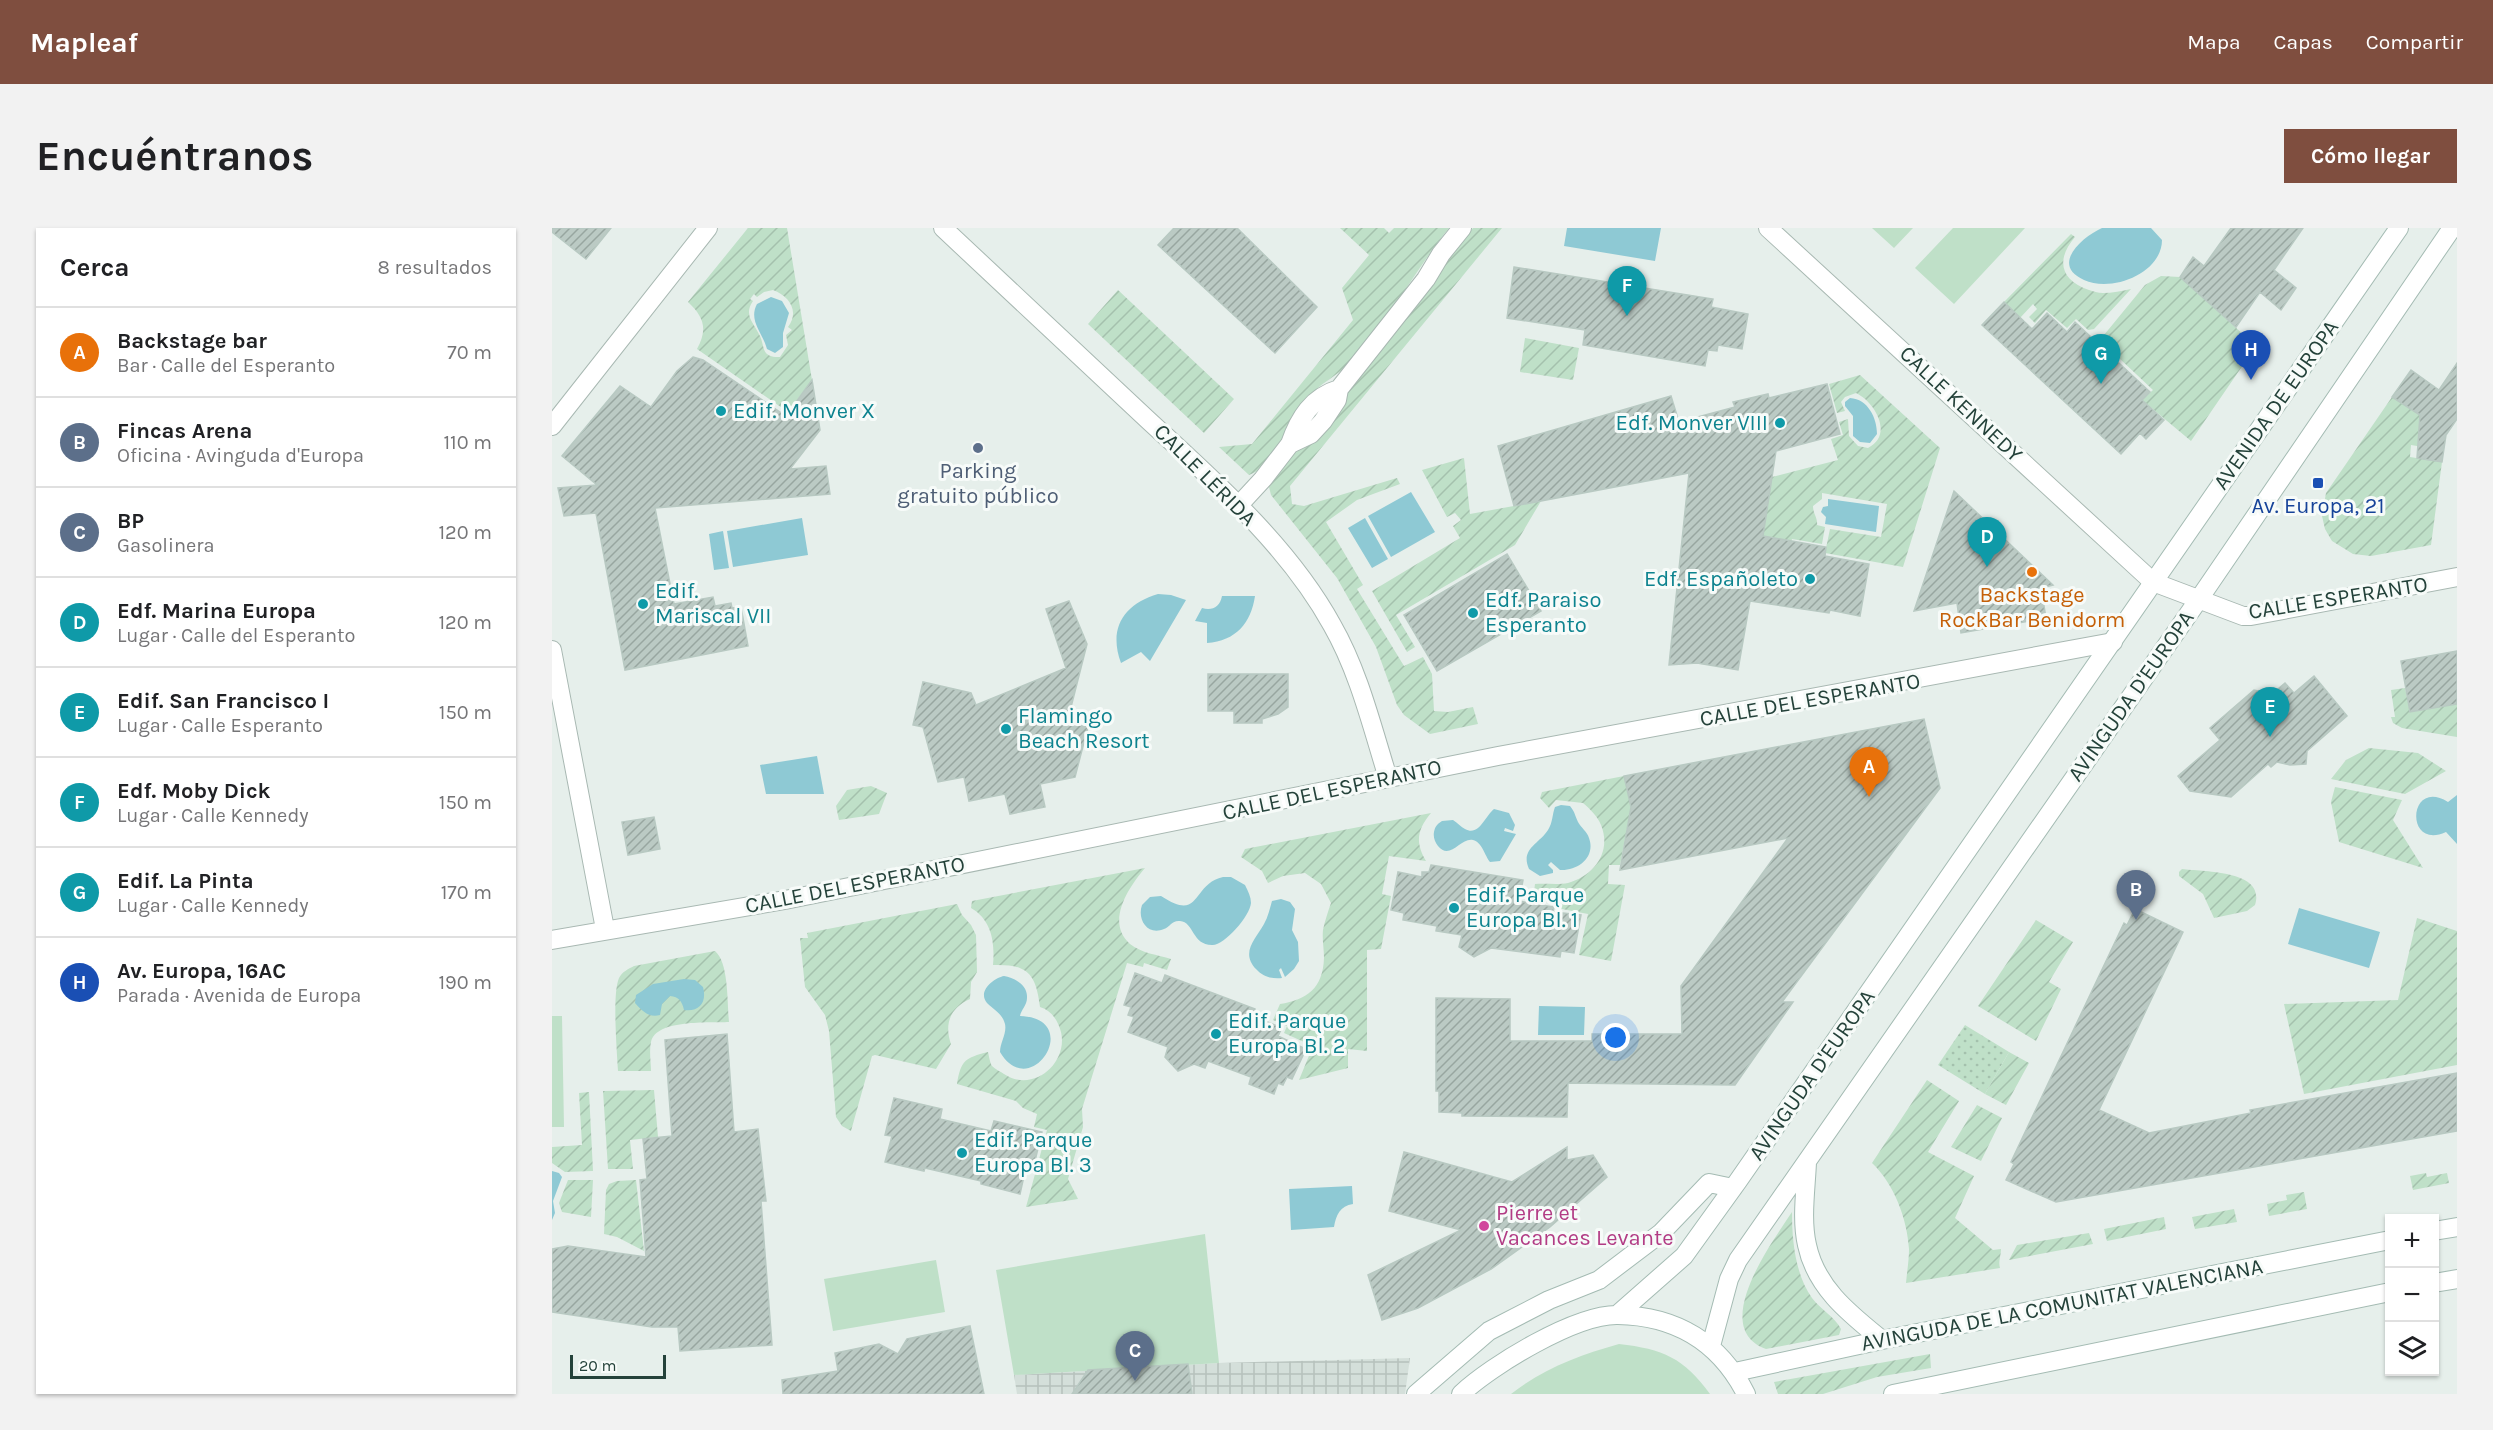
<!DOCTYPE html>
<html lang="es">
<meta charset="utf-8">
<style>
:root{--surface:#fff;--page:#f2f2f2;--text:#202124;--muted:#757577;--line:#e0e0e0;--accent:#7f4e3f}
body{margin:0;font-family:Karla,sans-serif;background:var(--page);color:var(--text)}
.controls{position:absolute;right:18px;bottom:18px;display:grid;overflow:hidden;border-radius:0px;box-shadow:0 2px 4px #0004}
.controls button{width:54px;height:54px;display:grid;place-items:center;padding:0;border:0;border-bottom:2px solid var(--line);background:var(--surface);color:var(--text);font:30px sans-serif}
.scale{position:absolute;left:18px;bottom:15px;width:96px;box-sizing:border-box;padding-left:6px;border:3px solid #24423a;border-top:0;font-size:16px;line-height:21px;white-space:nowrap;color:#24423a;-webkit-text-stroke:4px #f7fbf9;paint-order:stroke}
.you{position:absolute;left:1064px;top:810px;width:21px;height:21px;margin:-15px;border:4px solid #fff;border-radius:50%;background:#1a73e8;box-shadow:0 0 0 9px #1a73e833}
.badge{display:grid;place-items:center;width:39px;height:39px;border-radius:50%;background:var(--accent);color:#fff;font-size:20px;font-weight:700}
.pin{position:absolute;translate:-50% -50px;filter:drop-shadow(0 2px 3px #0008)}
.pin::after{content:'';position:absolute;top:32px;width:21px;height:18px;background:inherit;clip-path:polygon(0 0,100% 0,50% 100%)}
.list{margin:0;padding:0;list-style:none}
h2{display:flex;justify-content:space-between;align-items:center;height:78px;margin:0;padding:0 24px;font-size:26px}
h2 small{font-size:20px;font-weight:400;color:var(--muted)}
.list li{display:grid;grid-template-columns:39px 1fr auto;gap:18px;align-items:center;box-sizing:border-box;height:90px;padding:0 24px;border-top:2px solid var(--line)}
.list b{display:block;font-size:22px;white-space:nowrap}
.list p{margin:0;font-size:20px;white-space:nowrap;color:var(--muted)}
.list em{font-size:20px;font-style:normal;color:var(--muted)}
.icon{flex:none;width:33px;height:33px;fill:none;stroke:currentColor;stroke-width:2;stroke-linecap:round;stroke-linejoin:round}
.map{position:relative;flex:none;width:1905px;height:1166px;overflow:hidden;border-radius:0px}
header{display:flex;align-items:center;gap:36px;box-sizing:border-box;height:84px;padding:0 30px;background:var(--accent);color:#fff}
header strong{font-size:28px}
nav{display:flex;gap:33px;margin-inline-start:auto;font-size:21px}
.intro{display:flex;align-items:center;justify-content:space-between;box-sizing:border-box;height:144px;padding:0 36px}
h1{margin:0;font-size:42px}
.button{padding:15px 27px;border-radius:0px;background:var(--accent);color:#fff;font-size:21px;font-weight:700}
main{display:flex;gap:36px;padding:0 36px}
aside{flex:1;background:var(--surface);border-radius:0px;box-shadow:0 2px 4px #0004}
.map>svg:first-child{display:block}
</style>
<header>
<strong>Mapleaf</strong>
<nav><a>Mapa</a><a>Capas</a><a>Compartir</a></nav>
</header>
<div class="intro"><h1>Encuéntranos</h1><a class="button">Cómo llegar</a></div>
<main>
<aside>
<h2>Cerca<small>8 resultados</small></h2>
<ul class="list">
<li><span class="badge" style="background:#e8710a">A</span><div><b>Backstage bar</b><p>Bar · Calle del Esperanto</p></div><em>70 m</em></li>
<li><span class="badge" style="background:#5c6f8a">B</span><div><b>Fincas Arena</b><p>Oficina · Avinguda d'Europa</p></div><em>110 m</em></li>
<li><span class="badge" style="background:#5c6f8a">C</span><div><b>BP</b><p>Gasolinera</p></div><em>120 m</em></li>
<li><span class="badge" style="background:#0f9aa8">D</span><div><b>Edf. Marina Europa</b><p>Lugar · Calle del Esperanto</p></div><em>120 m</em></li>
<li><span class="badge" style="background:#0f9aa8">E</span><div><b>Edif. San Francisco I</b><p>Lugar · Calle Esperanto</p></div><em>150 m</em></li>
<li><span class="badge" style="background:#0f9aa8">F</span><div><b>Edf. Moby Dick</b><p>Lugar · Calle Kennedy</p></div><em>150 m</em></li>
<li><span class="badge" style="background:#0f9aa8">G</span><div><b>Edif. La Pinta</b><p>Lugar · Calle Kennedy</p></div><em>170 m</em></li>
<li><span class="badge" style="background:#1a4fb4">H</span><div><b>Av. Europa, 16AC</b><p>Parada · Avenida de Europa</p></div><em>190 m</em></li>
</ul>
</aside>
<div class="map">
<svg width="1905" height="1166" viewBox="0 0 1905 1166">
<defs>
<pattern id="industrial-grid" width="8" height="8" patternUnits="userSpaceOnUse" patternTransform="scale(1.5)"><rect width="8" height="8" fill="#d4dfda"/><path d="M0 4h8M4 0v8" fill="none" stroke="#b6c1bc"/></pattern>
<pattern id="park-dots" width="8" height="8" patternUnits="userSpaceOnUse" patternTransform="scale(1.5)"><rect width="8" height="8" fill="#bfe0c8"/><path d="M2 2h.1M6 6h.1" fill="none" stroke="#a4c1ad" stroke-width="1.8" stroke-linecap="round"/></pattern>
<pattern id="garden-furrows" width="10" height="10" patternUnits="userSpaceOnUse" patternTransform="scale(1.5)"><rect width="10" height="10" fill="#bfe0c8"/><path d="M-1 1l2-2M0 10L10 0M9 11l2-2" fill="none" stroke="#a4c1ad"/></pattern>
<pattern id="building-hatch" width="6" height="6" patternUnits="userSpaceOnUse" patternTransform="scale(1.5)"><rect width="6" height="6" fill="#bbcac4"/><path d="M-1 1l2-2M0 6l6-6M5 7l2-2" fill="none" stroke="#98a6a0"/></pattern>
</defs>
<rect width="100%" height="100%" fill="#e6efeb"/>
<path fill="url(#industrial-grid)" d="M858,1130L853,1166H465L462,1147L667,1135Z"/>
<path fill="#bfe0c8" d="M1320,0H1361L1342,20Z
M1401,0H1473L1402,76L1363,40Z
M0,788H10L12,899H0Z
M653,1006L667,1135L462,1147L444,1042Z
M384,1032L393,1084L281,1103L272,1051Z
M1067,1116C1111,1121 1132,1130 1158,1166H959C992,1140 1028,1127 1067,1116Z"/>
<path fill="url(#park-dots)" d="M1413,797L1457,824L1433,866L1386,837Z"/>
<path fill="url(#garden-furrows)" fill-rule="evenodd" d="M196,0H235L260,152L236,184L145,121C156,101 152,89 136,74ZM221,62C237,68 248,83 236,99L240,102L234,107L236,117L228,129C209,130 213,119 208,108C202,95 191,87 201,73L198,71L202,66L205,69L212,64Z
M788,0H832L837,5L842,0H897C862,43 835,97 796,137C784,148 768,156 757,168C735,190 730,235 697,247L667,219L700,216L801,92L790,60L817,27Z
M921,0H950L738,258L740,276L752,278L845,250L848,256L805,272L774,294L811,357L805,361L852,438L871,429L880,446L882,483L896,484L921,479L926,496L878,506L852,487L845,477L824,419L785,350L719,267L717,259L741,226L755,217L902,22Z
M1519,6L1523,9C1503,32 1509,53 1537,62C1541,63 1546,65 1551,65C1560,65 1570,63 1579,61L1542,101L1536,102L1524,91L1515,100L1494,82L1483,95L1477,89L1485,81L1481,76L1468,90L1452,74Z
M1609,48L1628,49L1704,118L1639,213L1590,172L1601,162L1551,115L1552,107L1593,57Z
M566,62L682,171L652,205L536,96Z
M973,110L1027,120L1021,152L968,144Z
M1308,147L1388,220L1351,339L1273,325L1278,301L1329,309L1335,276L1270,265V271L1261,278C1261,286 1266,290 1265,297L1273,299L1270,316L1240,311L1238,320L1209,314L1220,249L1286,232L1279,211L1291,207L1287,194L1296,191L1297,208L1306,218L1316,220C1342,207 1323,174 1304,165L1293,169L1289,174L1293,183L1285,185L1277,156Z
M1840,169L1870,188L1877,220L1859,217L1858,229L1890,234L1879,317L1819,328L1801,326L1780,313L1773,301L1770,288L1774,265Z
M912,230L918,286L989,273L963,317L844,387L863,419L855,424L820,363L908,310L901,298L909,292L903,285L895,289L870,242Z
M1853,460L1858,484L1905,476V509L1850,500L1841,495L1839,489H1843L1839,462Z
M1817,520L1866,525L1894,543L1853,566L1779,551L1794,532Z
M1072,548L1079,579L1068,637H1057L1056,656L1073,657L1059,733L1027,727L1036,686L1005,680L1006,674L981,671L983,656C993,655 1006,657 1016,655C1042,648 1060,624 1049,597C1046,589 1038,581 1031,575L1004,572L997,580L988,570L990,564Z
M319,558L335,565L327,586L287,592L284,578L295,562Z
M1783,559L1850,572L1841,592L1871,640L1787,614L1779,574Z
M879,585C865,602 863,614 874,633L837,628L830,666L839,668L829,721L815,722V823L796,821V840L747,852L761,818L732,805L735,798L721,792L728,776C755,772 771,760 772,730C772,721 770,711 771,702C773,692 776,684 779,675L769,656L753,645L731,648L716,655L710,643L689,629L693,621Z
M593,640C577,659 553,694 578,716C589,725 606,727 619,731L615,742L592,735L591,739L575,735L530,881L531,899L516,951L526,971L474,979L495,902L482,899L485,886L471,880L464,873L405,856C409,832 413,830 436,824C437,828 438,835 440,838C443,841 449,844 452,846C483,867 521,831 507,798C503,788 497,782 488,779C484,745 475,736 441,737C443,715 440,692 419,680L420,673Z
M1630,641C1653,644 1714,642 1703,677L1695,683L1662,690L1651,666L1627,648V644Z
M405,676L410,687L419,697L424,707L425,744L419,754L418,771C398,780 392,796 399,816L384,841L323,827L320,828L299,903L290,898L284,889L277,803L273,787L253,759L248,710H256L255,705Z
M1865,690L1905,703V837L1752,866L1732,776L1846,772Z
M1484,692L1521,714L1497,754L1509,761L1484,813L1426,778Z
M163,723C177,735 175,774 177,794C157,795 104,791 99,814C97,823 99,835 99,843H66C65,823 60,766 67,750C70,744 76,741 82,738Z
M1457,824L1477,835L1454,877L1433,866Z
M1375,852L1407,873L1376,924L1422,948L1403,990L1441,1022L1449,1021C1449,1028 1446,1033 1448,1040L1354,1055C1355,1044 1357,1032 1357,1021C1355,990 1342,956 1320,935Z
M102,862L106,909L78,912L81,941H56L51,863Z
M37,864L41,943L13,944L0,935V919L30,917L27,865Z
M1425,877L1450,890L1429,933L1399,919Z
M1874,945L1875,949L1895,945L1897,955L1861,962L1858,948Z
M16,952H41L39,989L10,984L7,975Z
M84,952L92,1023L65,1009L52,1006L54,962L57,956L65,953Z
M1752,964L1755,981L1717,988L1715,976L1735,972L1734,967Z
M1682,981L1685,994L1643,1001L1640,989Z
M1240,984C1240,1012 1243,1046 1260,1070C1268,1081 1283,1089 1289,1101L1287,1107L1214,1121C1156,1100 1221,1013 1240,984Z
M1612,989L1614,1001L1555,1013L1552,1001Z
M1537,1005L1541,1016L1457,1032L1465,1017Z
M1378,1126L1379,1140L1325,1149L1271,1166H1226L1222,1154Z"/>
<path fill="#8ec9d4" d="M1015,0H1109L1103,33L1012,18Z
M1550,0H1599L1610,12C1610,45 1560,65 1532,52C1498,37 1530,9 1550,0Z
M219,69L230,73L237,85L231,105V119L223,125L215,121C211,105 196,93 205,76Z
M1298,170C1316,171 1325,190 1325,206L1318,215L1308,214L1301,208V188L1293,178V174Z
M859,264L883,304L839,329L816,288Z
M1276,271L1327,278L1324,304L1273,296L1274,289L1269,284L1271,279L1276,278Z
M250,290L256,327L181,339L175,303Z
M813,290L836,331L820,340L796,300Z
M171,303L177,340L162,342L157,306Z
M606,366L619,367L634,372L598,433L589,424L569,435C556,400 572,376 606,366Z
M670,368H703C699,395 684,413 655,415V395L643,393L650,380C660,383 668,379 670,368Z
M265,528L272,566H214L208,537Z
M1905,567V616L1894,604C1852,623 1856,549 1896,574Z
M1009,577L1018,578C1023,584 1023,588 1026,594C1029,600 1035,603 1037,610C1044,629 1026,643 1008,642L999,634L996,637L1001,642V645L988,648L977,641C968,621 987,616 996,602C1001,594 1000,587 1003,579Z
M942,581L957,585L963,597L961,603L953,600L952,603L964,606L948,633L938,634C933,628 930,614 921,612C909,609 898,633 886,618C883,614 881,609 882,604C883,599 885,596 890,593L901,592C906,595 909,599 913,601C927,609 933,588 942,581Z
M671,649H679L693,657C696,663 699,669 699,675C698,688 672,718 660,717C640,717 642,694 628,693C620,692 618,699 612,701C595,708 585,691 590,677L598,669L609,668C650,695 639,656 671,649Z
M729,671L738,674L743,681L740,702L746,714L747,733L742,741L733,749L729,740L727,742L730,750C720,751 711,749 704,741C688,724 704,711 712,696C716,689 718,680 720,673Z
M1747,680L1828,704L1817,740L1736,716Z
M452,748C463,750 476,757 475,770C475,777 469,782 468,788C533,790 479,876 448,824C448,814 455,806 453,796C450,785 442,782 435,775C425,763 442,750 452,748Z
M132,751L143,752L151,759C155,774 148,784 132,782C130,773 127,769 118,768L110,776L108,787C97,790 90,783 83,775L84,767L101,756Z
M987,778L1033,779L1032,807H986Z
M0,943L7,945L10,949L1,973L3,985L0,992Z
M800,958L801,976C788,978 784,987 782,999L739,1002L737,961Z"/>
<path fill="url(#building-hatch)" stroke="#b8c9c2" stroke-width="1.5" d="M0,0H59L34,31L0,4Z
M622,0H685L765,79L723,125L606,17Z
M1679,0H1751L1722,42L1744,60L1729,82L1708,64L1684,99L1628,49L1641,29L1652,38Z
M962,39L1161,71L1159,79L1196,86L1190,121L1166,117L1165,123L1156,122L1153,138L1031,117L1033,102L955,90Z
M1452,74L1480,101L1495,85L1515,104L1523,94L1598,164L1590,172L1612,192L1594,211L1588,205L1569,226L1430,97Z
M141,129L151,132L234,188L260,152L268,202L238,241L274,238L278,266L103,280L122,376L161,369L163,378L179,375L180,380L189,379L196,418L73,442L44,285L12,288L6,260L45,257L10,228L68,158L99,179L125,143Z
M1905,135V191L1894,207L1890,234L1865,230L1868,187L1840,169L1859,142L1887,162Z
M1275,156L1288,206L1224,223L1211,308L1274,319L1273,328L1317,336L1308,388L1278,382L1277,385L1198,373L1186,442L1145,435L1117,437L1137,245L962,278L946,218L1119,168L1127,194L1183,179L1181,174L1216,166L1217,170Z
M1402,263L1501,357L1489,360L1494,390L1409,405L1405,375L1362,383Z
M955,326L989,383L885,443L852,387Z
M517,373L535,416L517,487L528,490L527,497L536,499L523,549L488,556L493,579L458,586L453,566L417,573L412,549L386,554L371,499L361,497L371,454L419,465L424,477L514,440L494,381Z
M1905,423V476L1858,484L1849,433Z
M656,446H736V479L726,486L710,491V495H682V483H656Z
M1762,448L1795,488L1755,523L1754,536L1738,537L1725,534L1719,539L1716,536L1679,569L1638,563L1626,548L1668,512L1658,500L1702,462L1720,466L1733,455L1742,465Z
M1372,491L1388,560L1230,774H1241L1183,857L1016,855L1015,889L910,888V885L887,884V863H884V770L958,771V813H1040V806H1130L1129,758L1236,610L1068,642L1079,579L1072,548Z
M102,589L108,621L76,627L70,594Z
M879,637L971,652L967,673L1002,679L1001,684L1029,687L1022,725L1009,723L1008,729L939,720L922,729L907,719L910,707L884,703L885,698L851,692L852,685L839,682L846,644L870,649V644H877Z
M1583,681L1631,704L1547,882L1597,905L1699,885L1698,882L1905,845V903L1504,974L1454,952L1462,936L1459,934L1572,695L1575,697Z
M583,745L610,755L613,747L703,781L701,788L730,800L726,808L754,821L740,851L735,849L731,857L726,855L722,866L697,856L699,849L656,833L653,840L642,836L626,843L613,829L616,819L576,804L582,789L576,787L579,779L572,777Z
M175,806L182,904L206,901L214,973H209L220,1117L128,1123L126,1099H100L0,1084V1021L16,1018L94,1029L88,952L95,951L91,911L120,908L113,812Z
M342,870L390,881L388,891L439,903L442,893L490,904L481,941L474,939L468,966L429,956V953L373,940L372,943L333,934L340,908L333,907Z
M1015,919V932L1041,927L1055,949L998,999L939,1041L866,1080L830,1092L816,1047L909,1002L837,983L852,924L960,954Z
M418,1098L432,1166H231L230,1152L286,1143L283,1125L327,1116L346,1126L355,1111Z
M636,1136L640,1166H520L536,1142Z"/>
<g fill="none" stroke-linecap="round" stroke-linejoin="round">
<defs>
<path id="street" d="M391,0C459,64 528,128 596,192C662,253 736,317 780,397C807,444 820,499 836,550
M1216,0L1601,354L1691,388H1699L1905,349
M0,198L156,0
M738,216C747,190 760,169 787,161
M686,278L711,251L738,216L759,206L771,193L785,172L787,161L874,51L889,26L910,0
M0,422L53,701
M0,712L233,672L946,528L1561,414"/>
<path id="secondary" d="M1255,934C1254,960 1249,991 1255,1017C1264,1060 1298,1086 1330,1112
M1882,1003L1905,999
M1882,1055L1905,1051
M1065,1087L1132,1028L1186,953L1847,0
M1159,1118L1177,1051L1186,1032L1647,371L1900,0
M1183,1144L1330,1112L1838,1012
M864,1166L937,1103L997,1072L1047,1052L1109,1005L1157,955L1181,960
M909,1166C940,1137 1024,1086 1066,1087C1125,1088 1168,1115 1194,1166
M1341,1166L1838,1064"/>
</defs>
<use href="#street" stroke="#a8b8b2" stroke-width="20"/>
<use href="#secondary" stroke="#a4bbb3" stroke-width="20"/>
<use href="#street" stroke="#fff" stroke-width="18"/>
<use href="#secondary" stroke="#fff" stroke-width="18"/>
</g>
<g fill="#0f9aa8" stroke="#f7fbf9" stroke-width="2">
<circle cx="169" cy="183" r="6"/>
<circle cx="1228" cy="195" r="6"/>
<circle cx="1258" cy="351" r="6"/>
<circle cx="91" cy="376" r="6"/>
<circle cx="921" cy="385" r="6"/>
<circle cx="454" cy="501" r="6"/>
<circle cx="902" cy="680" r="6"/>
<circle cx="664" cy="806" r="6"/>
<circle cx="410" cy="925" r="6"/>
</g>
<circle fill="#5c6f8a" stroke="#f7fbf9" stroke-width="2" cx="426" cy="220" r="6"/>
<rect fill="#1a4fb4" stroke="#f7fbf9" stroke-width="2" x="1760" y="249" width="12" height="12" rx="3"/>
<circle fill="#e8710a" stroke="#f7fbf9" stroke-width="2" cx="1480" cy="344" r="6"/>
<circle fill="#d1479c" stroke="#f7fbf9" stroke-width="2" cx="932" cy="998" r="6"/>
<g text-anchor="middle" dominant-baseline="central" stroke-width="6" stroke-linejoin="round" paint-order="stroke">
<g font-size="22" fill="#24423a" stroke="#f7fbf9">
<text transform="translate(1409 176) rotate(43)">CALLE KENNEDY</text>
<text transform="translate(1724 177) rotate(-55)">AVENIDA DE EUROPA</text>
<text transform="translate(653 247) rotate(45)">CALLE LÉRIDA</text>
<text transform="translate(1786 370) rotate(-9)">CALLE ESPERANTO</text>
<text transform="translate(1579 468) rotate(-55)">AVINGUDA D'EUROPA</text>
<text transform="translate(1258 472) rotate(-10)">CALLE DEL ESPERANTO</text>
<text transform="translate(780 562) rotate(-12)">CALLE DEL ESPERANTO</text>
<text transform="translate(303 657) rotate(-11)">CALLE DEL ESPERANTO</text>
<text transform="translate(1260 847) rotate(-55)">AVINGUDA D'EUROPA</text>
<text transform="translate(1510 1077) rotate(-11)">AVINGUDA DE LA COMUNITAT VALENCIANA</text>
</g>
<g font-size="22" fill="#0d838f" stroke="#f7fbf9" text-anchor="start">
<text x="181" y="183">Edif. Monver X</text>
<text x="1216" y="195" text-anchor="end">Edf. Monver VIII</text>
<text x="1246" y="351" text-anchor="end">Edf. Españoleto</text>
<text x="103" y="363">Edif.<tspan x="103" dy="25">Mariscal VII</tspan></text>
<text x="933" y="372">Edf. Paraiso<tspan x="933" dy="25">Esperanto</tspan></text>
<text x="466" y="488">Flamingo<tspan x="466" dy="25">Beach Resort</tspan></text>
<text x="914" y="667">Edif. Parque<tspan x="914" dy="25">Europa Bl. 1</tspan></text>
<text x="676" y="793">Edif. Parque<tspan x="676" dy="25">Europa Bl. 2</tspan></text>
<text x="422" y="912">Edif. Parque<tspan x="422" dy="25">Europa Bl. 3</tspan></text>
</g>
<g font-size="22" fill="#4e5e75" stroke="#f7fbf9">
<text x="426" y="243">Parking<tspan x="426" dy="25">gratuito público</tspan></text>
</g>
<g font-size="22" fill="#164399" stroke="#f7fbf9">
<text x="1766" y="278">Av. Europa, 21</text>
</g>
<g font-size="22" fill="#c56008" stroke="#f7fbf9">
<text x="1480" y="367">Backstage<tspan x="1480" dy="25">RockBar Benidorm</tspan></text>
</g>
<g font-size="22" fill="#b23c85" stroke="#f7fbf9" text-anchor="start">
<text x="944" y="985">Pierre et<tspan x="944" dy="25">Vacances Levante</tspan></text>
</g>
</g>
</svg>
<div class="controls">
<button>+</button>
<button>−</button>
<button><svg class="icon" aria-label="layers" viewBox="0 0 24 24"><path d="M12 4l9 5-9 5-9-5zM3 14l9 5 9-5"/></svg></button>
</div>
<div class="scale">20 m</div>
<div class="you"></div>
<div class="pin badge" style="left:1317px;top:569px;background:#e8710a">A</div>
<div class="pin badge" style="left:1584px;top:692px;background:#5c6f8a">B</div>
<div class="pin badge" style="left:583px;top:1153px;background:#5c6f8a">C</div>
<div class="pin badge" style="left:1435px;top:339px;background:#0f9aa8">D</div>
<div class="pin badge" style="left:1718px;top:509px;background:#0f9aa8">E</div>
<div class="pin badge" style="left:1075px;top:88px;background:#0f9aa8">F</div>
<div class="pin badge" style="left:1549px;top:156px;background:#0f9aa8">G</div>
<div class="pin badge" style="left:1699px;top:152px;background:#1a4fb4">H</div>
</div>
</main>
